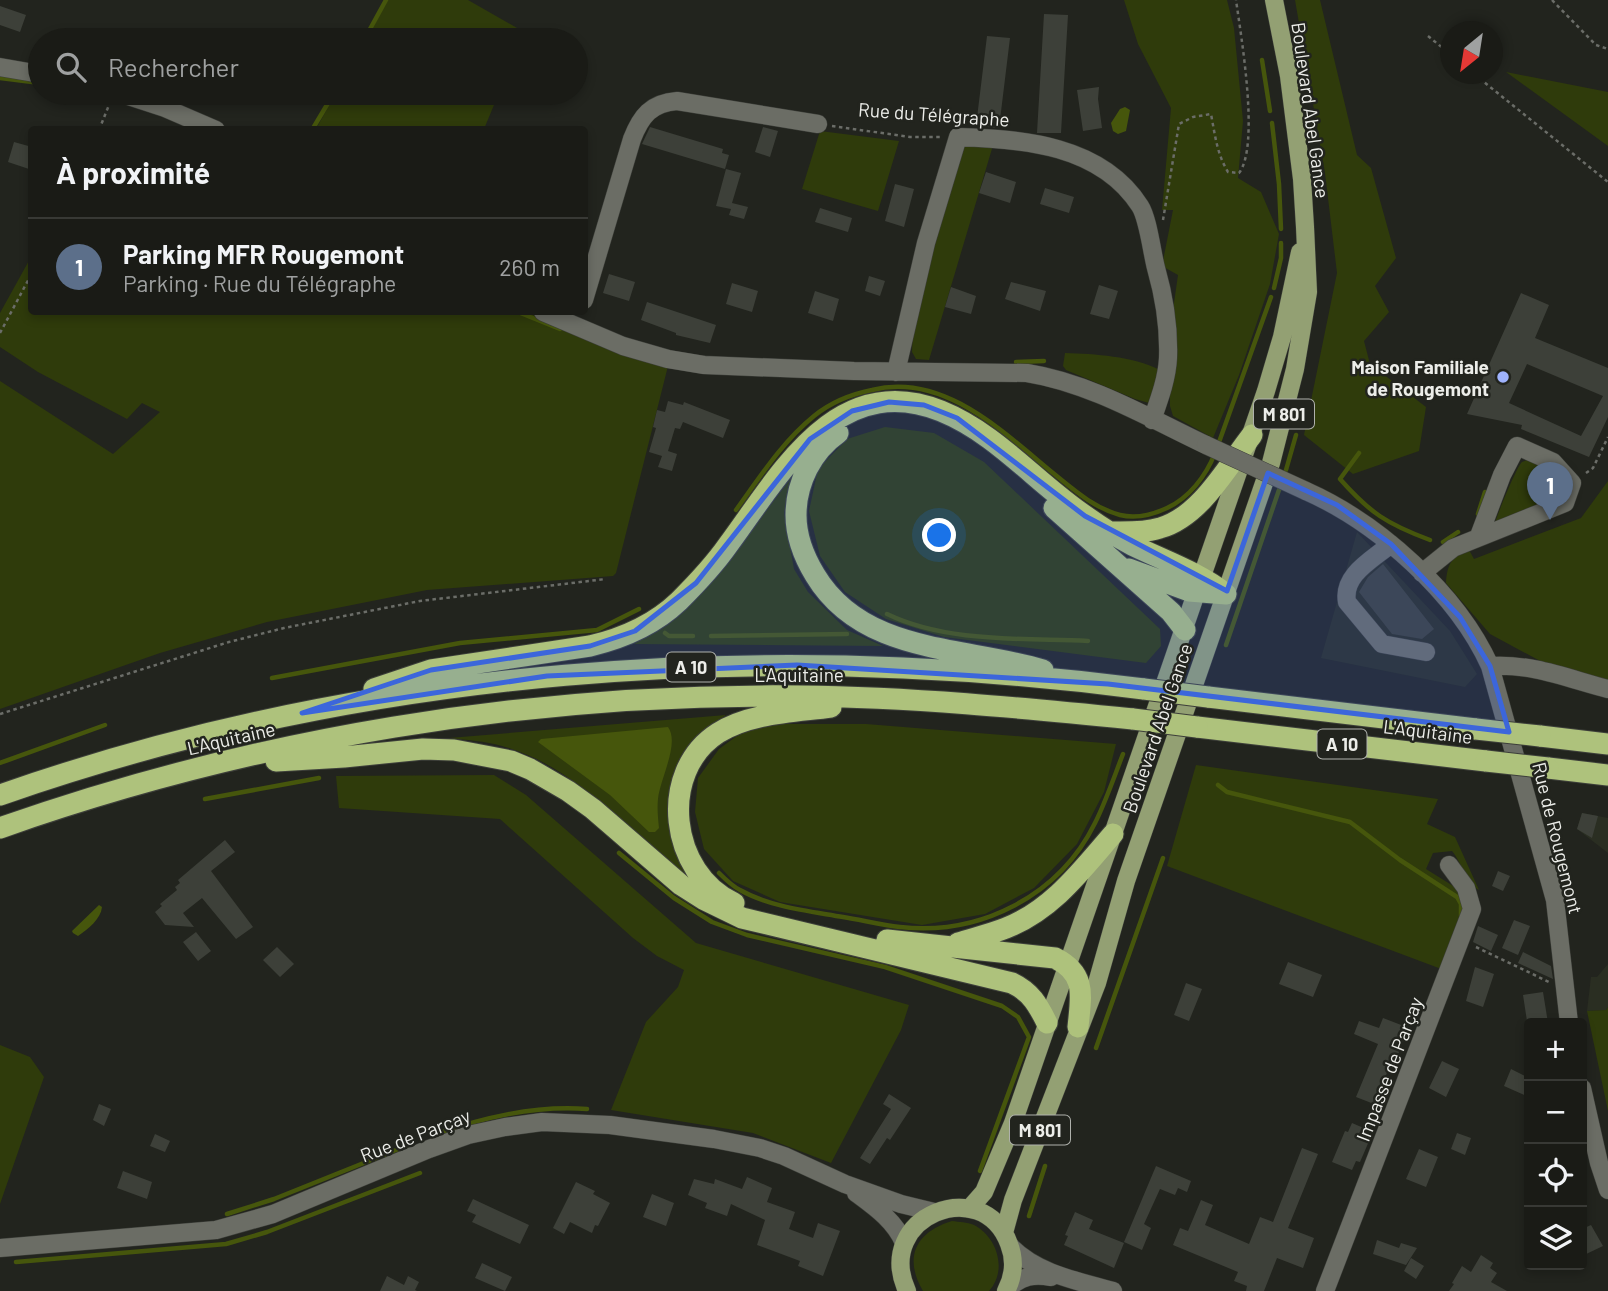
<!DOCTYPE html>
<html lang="fr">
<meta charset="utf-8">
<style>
:root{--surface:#1a1b16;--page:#23241f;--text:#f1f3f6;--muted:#9fa1a1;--line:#383935;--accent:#9fb3fd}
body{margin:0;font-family:Barlow,sans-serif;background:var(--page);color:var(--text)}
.controls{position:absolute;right:21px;bottom:21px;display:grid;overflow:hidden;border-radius:7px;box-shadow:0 4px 10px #0003}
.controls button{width:63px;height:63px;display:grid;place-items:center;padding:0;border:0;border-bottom:2px solid var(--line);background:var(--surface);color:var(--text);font:35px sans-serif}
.compass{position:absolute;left:1440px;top:21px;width:63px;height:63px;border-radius:50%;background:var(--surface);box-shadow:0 4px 10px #0003;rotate:210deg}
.you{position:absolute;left:940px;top:536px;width:24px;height:24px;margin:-18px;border:5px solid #fff;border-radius:50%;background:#1a73e8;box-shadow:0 0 0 10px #1a73e833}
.badge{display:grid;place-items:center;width:46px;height:46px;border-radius:50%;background:var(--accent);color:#fff;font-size:23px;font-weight:700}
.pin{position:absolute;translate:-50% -58px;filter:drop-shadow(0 2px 4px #0008)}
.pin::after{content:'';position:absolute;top:37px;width:24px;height:21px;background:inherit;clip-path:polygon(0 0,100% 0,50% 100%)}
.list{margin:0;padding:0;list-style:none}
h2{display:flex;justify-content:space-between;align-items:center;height:91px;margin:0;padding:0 28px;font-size:30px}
h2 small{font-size:23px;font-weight:400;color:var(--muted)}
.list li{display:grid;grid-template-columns:46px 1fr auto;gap:21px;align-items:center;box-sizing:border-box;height:98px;padding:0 28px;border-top:2px solid var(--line)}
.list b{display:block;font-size:26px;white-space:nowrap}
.list p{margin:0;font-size:23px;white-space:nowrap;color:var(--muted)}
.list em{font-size:23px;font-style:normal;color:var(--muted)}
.icon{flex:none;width:38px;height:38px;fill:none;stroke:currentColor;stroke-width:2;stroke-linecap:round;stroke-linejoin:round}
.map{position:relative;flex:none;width:1608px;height:1291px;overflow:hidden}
.search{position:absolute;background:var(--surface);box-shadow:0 4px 10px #0003;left:28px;top:28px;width:560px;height:77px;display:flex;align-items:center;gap:18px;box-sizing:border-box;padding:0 24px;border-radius:38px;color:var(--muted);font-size:26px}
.panel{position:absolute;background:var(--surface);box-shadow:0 4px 10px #0003;left:28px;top:126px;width:560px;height:189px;border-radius:7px}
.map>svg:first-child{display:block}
</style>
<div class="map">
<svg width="1608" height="1291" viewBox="0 0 1608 1291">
<rect width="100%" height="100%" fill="#22241e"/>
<path fill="#2a2e22" d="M1357,532L1450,631L1477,674L1465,687L1321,658Z
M1582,813L1608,818V853L1577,829Z
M1608,964V1007L1606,1010L1587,1011L1591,977H1597Z"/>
<path fill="#2f3b0b" d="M388,0H468L524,32L520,40H366Z
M1124,0H1227L1234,28L1243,121L1238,178L1261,192L1279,234L1270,284L1239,375L1213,438L1173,416L1170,406V394L1177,351L1172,317L1178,275L1162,266L1173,210H1162L1171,108L1138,44Z
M1295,0H1320L1357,155L1371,168L1396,258L1375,286L1389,312L1364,341L1370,364L1426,407L1419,451L1353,474L1304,435L1337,273L1325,173Z
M1506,72L1608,92V146Z
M336,93H499L484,129H316Z
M820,131L899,141L878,211L802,189Z
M994,142L929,360L916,359L912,352L913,321L964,144Z
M31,257L32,312H532L668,366L616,573L613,576L427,590L267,622L160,653L0,709V381L113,454L160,412L142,403L127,419L38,372L0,347V313Z
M1065,353C1095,354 1132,356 1160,370L1149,403L1135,399L1066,370L1063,366Z
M885,427L934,433L984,462L1160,629L1161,646L1146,663L944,637L886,619L845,592L820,556L809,511L818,469L847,439Z
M1533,459L1539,461L1561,479L1560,487L1555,500L1495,523C1497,515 1517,466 1522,462C1525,460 1530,460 1533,459Z
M792,477L784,513L794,569L808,592L847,630L883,646L634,644C664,623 693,603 717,576C744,544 766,509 792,477Z
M1608,481V682L1542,662L1490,634L1446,583C1447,564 1452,557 1468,548L1474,559L1581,518Z
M726,715L702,734L681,761L697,884C631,839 583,768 502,746C485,741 466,740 449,738Z
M782,724H866L1116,744L1104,792L1077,844L1034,888L985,914L922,925L780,902L733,881L704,849L695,812L698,778L719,749L745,730Z
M1196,765L1438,799L1427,824L1455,837L1479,890C1466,883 1462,863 1452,851L1433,853L1426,869L1458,889L1468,913L1444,970L1167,866Z
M494,775L526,795L696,943L909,1005L901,1030L831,1163L753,1133L611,1110L646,1022L678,987L684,970L657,956L633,938L500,819L339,808L336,776Z
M1608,1007V1111L1587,1011L1606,1010Z
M0,1045L30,1057L44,1077L0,1204Z
M952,1221C959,1222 967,1222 974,1225C997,1237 1008,1270 989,1291H923C903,1257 916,1232 952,1221Z"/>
<path fill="#46560c" d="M1125,107L1130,110L1126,131L1118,134L1113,131L1111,123L1120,109Z
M668,727C680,743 660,779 658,799C657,808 658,818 659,828L655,832H649L610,795L538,742L541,739Z
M99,905L102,907C101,919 88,929 78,936L73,933L72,931Z"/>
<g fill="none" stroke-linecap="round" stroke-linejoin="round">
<path stroke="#46560c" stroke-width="4.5" d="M364,40L386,0
M1262,60L1270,111
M0,78L40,83
M85,93H88
M1272,123L1279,184L1281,229
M312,130L334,93
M1274,288L1281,258V243
M518,312L560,329
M1016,362L1044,361
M1218,445L1271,297
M1359,453L1340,479C1370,513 1387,524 1430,540
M1286,470L1296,435
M736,510C760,477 782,442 814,416C830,403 852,394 872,390C943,372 1003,432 1053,473C1074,490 1094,508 1120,515C1136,519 1152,515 1167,508C1189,498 1206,476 1215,453
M1478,514L1485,492
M1443,542L1458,532
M887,614C947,643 1023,638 1088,641
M665,633L669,636H693
M711,636L847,634
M1226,645L1280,487
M272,678L460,643L597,630L639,609
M0,763L105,725
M1218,785L1227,792L1350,822L1400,860L1457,897L1461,904V916
M205,799L319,778
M619,853L674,898L712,922L747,935L885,967L1002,1006L1018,1017L1029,1037L980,1171
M719,873C725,879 732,886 740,890C770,907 809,911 843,917C862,920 881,925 900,927C980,936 1059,896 1095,823C1106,801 1114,777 1123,754
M1096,1048L1163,858
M432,1135C482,1118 534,1105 587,1109
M227,1214L274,1199L411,1144
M1029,1216L1045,1166
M16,1262L226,1244L267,1232L420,1173"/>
</g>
<path fill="#3d4039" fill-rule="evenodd" d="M0,6L26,15L20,32L0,25Z
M1044,14L1068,15L1061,133H1037Z
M987,36L1010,38L999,128L976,126Z
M1099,87L1098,99L1102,128L1083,131L1077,90Z
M650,127L723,149L722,153L729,155L725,169L642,144Z
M763,127L778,131L770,157L755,152Z
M14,142L32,147V170L8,162Z
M726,169L741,173L732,203L748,207L744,219L729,215L731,209L716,206Z
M986,172L1016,182L1010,203L979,193Z
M895,184L914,189L904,227L885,221Z
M1045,188L1074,197L1069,213L1040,204Z
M820,208L852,218L848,232L815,222Z
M609,274L635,282L629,301L603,293Z
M869,276L885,281L880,296L865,291Z
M1011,282L1046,291L1040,311L1005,299Z
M732,283L758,291L752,312L726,304Z
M1099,285L1118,291L1109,319L1090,314Z
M951,287L976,296L971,314L945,307Z
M815,291L839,299L833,321L808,313Z
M1521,293L1549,305L1535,338L1608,368V417L1589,457L1521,429L1522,425L1467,414ZM1527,364L1603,396L1581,436L1509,403Z
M647,302L716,325L710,343L676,335V333L641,320Z
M668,401L683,405L684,402L730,420L723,438L683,422L680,429L675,428L668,451L677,454L672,471L658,467L662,456L649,452L656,428L653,427L657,410L665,412Z
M1383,564L1434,629L1422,639L1392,634L1359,592L1368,577Z
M1582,813L1598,816L1592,838L1577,829Z
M225,840L235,852L211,871L253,927L236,939L202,898L183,913L194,927L165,925L155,912L162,906L160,904L177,890L175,887L180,883L178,880Z
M1498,871L1510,876L1503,891L1492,886Z
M1514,920L1530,926L1518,955L1502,948Z
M1478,926L1498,935L1491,951L1473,942Z
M196,932L211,951L198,961L183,942Z
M277,947L294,964L280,977L263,960Z
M1523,952L1551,966L1553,979L1518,963Z
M1288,962L1322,975L1313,997L1279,984Z
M1475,967L1494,974L1483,1007L1466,1001Z
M1186,983L1202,989L1189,1021L1174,1015Z
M1543,992L1548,1023H1534L1533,1019L1527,1021L1523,995Z
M1383,1018L1409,1028L1394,1064L1391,1063L1374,1104L1356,1097L1378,1044L1354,1034L1359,1021L1379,1028Z
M1442,1061L1459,1069L1446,1097L1429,1088Z
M1511,1069L1529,1078V1097L1504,1086Z
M889,1094L911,1108L890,1140L887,1138L870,1164L860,1158L891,1109L883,1104Z
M99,1104L111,1109L104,1126L93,1120Z
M1352,1123L1373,1132L1360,1162L1356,1161L1352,1170L1332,1162L1345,1131L1348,1132Z
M1457,1133L1471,1138L1465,1155L1451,1149Z
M155,1134L170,1141L165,1152L150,1146Z
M1302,1148L1318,1154L1288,1228L1314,1238L1303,1268L1277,1258L1264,1291H1246L1247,1286L1234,1281L1238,1272L1173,1245L1180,1228L1188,1231L1201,1200L1213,1205L1205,1225L1249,1244L1260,1217L1273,1222Z
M1419,1149L1438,1157L1426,1187L1406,1179Z
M1156,1166L1191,1181L1187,1192L1178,1188L1175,1195L1160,1189L1144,1224L1151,1228L1142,1250L1124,1242Z
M123,1171L152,1182L147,1199L117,1188Z
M747,1177L772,1188L767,1202L795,1212L789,1229L813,1238L818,1223L840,1231L823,1276L798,1266L800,1261L757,1245L765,1220L731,1204L727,1216L705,1208L707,1203L688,1195L694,1179L714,1184L715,1179L742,1189Z
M576,1182L595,1191L593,1194L610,1203L598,1226L595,1225L592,1233L570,1222L564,1234L553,1228Z
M652,1194L674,1203L666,1226L643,1217Z
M473,1199L529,1225L520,1244L472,1222L476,1215L467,1211Z
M1075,1212L1093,1220L1089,1229L1124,1243L1114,1268L1064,1245L1068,1236L1065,1235Z
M1591,1225L1603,1246L1582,1256V1229Z
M1377,1240L1399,1248L1401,1243L1417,1248L1406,1265L1373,1254Z
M1481,1255L1493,1263L1490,1268L1497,1273L1491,1282L1507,1291H1449L1454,1284L1452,1283L1462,1266L1471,1272Z
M1411,1258L1424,1266L1416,1279L1404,1271Z
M482,1263L512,1277L505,1291L475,1278Z
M387,1276L404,1285L408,1276L419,1282L415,1290L417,1291H380Z"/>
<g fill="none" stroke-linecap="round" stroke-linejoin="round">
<defs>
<path id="minor" d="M0,67L40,74
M119,93L165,108L216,130
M584,300L632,139C641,116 651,103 677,101L818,124
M543,312L623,346L668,359L704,365L854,371L1027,373C1090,383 1149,418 1206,445
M896,372L926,243L958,137C1023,139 1101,145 1140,206C1148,218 1152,253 1156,268C1164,296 1169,329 1168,358C1167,379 1159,400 1152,420
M1306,491C1378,523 1457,593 1490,666L1555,900L1569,1023
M1391,544C1372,560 1342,575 1347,602L1382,644L1426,652
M1422,573L1453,548L1565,503L1572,483L1553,462L1517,446L1502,475L1479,536
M1490,666C1531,663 1569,679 1608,689
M1582,1088L1599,1163L1608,1190
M856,1193C875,1207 895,1221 904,1243
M1011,1247C1038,1274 1078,1281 1113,1291
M0,1248L216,1230L273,1214L429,1149L468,1135L505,1127L542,1122L610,1125L714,1139L760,1148L784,1156L845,1184L901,1204L934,1212
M1008,1288C1023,1276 1033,1274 1051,1277
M1325,1291L1472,909L1466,888L1449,865"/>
<path id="major" d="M969,1209L984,1192L1013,1123L1266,391L1282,337L1300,252
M1004,1233L1013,1200L1097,983L1126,881L1271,463L1295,369L1308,292L1305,227L1302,179L1289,76L1274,0
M907,1291C873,1216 983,1173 1009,1244C1015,1259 1014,1276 1006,1291"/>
<path id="highway" d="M838,433C812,451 796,483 796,515C796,536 804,557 815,575C863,655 964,646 1043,670
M1054,508L1171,612L1185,630
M1110,532C1127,532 1144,533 1160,528C1200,517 1227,467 1252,435
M1129,569L1189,591L1226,594
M374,689L431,670L590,646C624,638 654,625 679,601C697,583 714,565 728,545C780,475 836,369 941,411C998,434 1037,484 1087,517C1101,527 1117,537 1132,545C1165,561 1198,572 1226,594
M1208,697L1476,729
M1197,727L1486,761
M1540,736L1608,744
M276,761L344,757L423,749L454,750L511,761L530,769L568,791L593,809L681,885L703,899L742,918L1012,983C1031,992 1038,1005 1047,1023
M1548,768L1608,775
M0,795C366,667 760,639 1144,689
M0,828C255,738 529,693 799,696C911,697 1022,708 1133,719
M734,903C670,874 657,772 718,733C750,713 794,712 831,707
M887,940L1055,958C1087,974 1081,996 1078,1027
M958,943C974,938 991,934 1006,928C1052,910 1081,871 1113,834"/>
</defs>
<use href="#minor" stroke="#3d3f3a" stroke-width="19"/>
<use href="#major" stroke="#3d3f3a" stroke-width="19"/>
<use href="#highway" stroke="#3d3f3a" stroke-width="23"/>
<path stroke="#6b6d68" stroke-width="2.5" stroke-dasharray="3.5 3.5" stroke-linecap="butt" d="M1552,0L1596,45L1608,49
M1428,36L1450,54
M1474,74L1608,182
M832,126L910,137H940
M99,130L109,105
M1163,220L1179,124L1193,117L1211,114C1215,135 1217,154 1228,172L1239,173C1260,146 1241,36 1236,0
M0,333L32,273
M1586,473L1593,468L1608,437
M0,714L229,642L284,628L420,601L606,579
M1476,947L1549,982"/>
<use href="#minor" stroke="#6b6d65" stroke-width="18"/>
<use href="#major" stroke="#93a073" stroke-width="18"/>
<use href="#highway" stroke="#aec27c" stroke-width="21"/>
<defs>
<path id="minor-bridge" d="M1206,445L1306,491"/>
<path id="highway-bridge" d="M1144,689L1208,697
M1133,719L1197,727
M1476,729L1540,736
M1486,761L1548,768"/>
</defs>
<use href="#minor-bridge" stroke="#3d3f3a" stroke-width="19" stroke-linecap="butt"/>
<use href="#highway-bridge" stroke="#3d3f3a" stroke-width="23" stroke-linecap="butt"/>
<use href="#minor-bridge" stroke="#6b6d65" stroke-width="18"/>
<use href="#highway-bridge" stroke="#aec27c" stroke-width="21"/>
</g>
<path fill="#3c66db" fill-opacity="0.2" stroke="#3c66db" stroke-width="5" stroke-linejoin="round" d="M889,402L924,405L957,418L1085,516L1227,591L1268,473L1337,505L1391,544L1460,617L1490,666L1509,732L1108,684L797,665L547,676L302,713L431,670L590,646L635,631L696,583L810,439L852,411Z"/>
<circle fill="#9fb3fd" stroke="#22241e" stroke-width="2.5" cx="1503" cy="377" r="7"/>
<g text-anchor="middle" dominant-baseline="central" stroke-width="5" stroke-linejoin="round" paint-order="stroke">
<g fill="#22241e" stroke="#afb1ac" stroke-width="2">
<rect x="1254" y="399.5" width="60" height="29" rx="5"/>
<rect x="666.5" y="652.5" width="49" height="29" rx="5"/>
<rect x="1317.5" y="729.5" width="49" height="29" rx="5"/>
<rect x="1010" y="1115.5" width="60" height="29" rx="5"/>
</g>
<g font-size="18" font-weight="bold" fill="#ecede9">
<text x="1284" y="414">M 801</text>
<text x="691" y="667">A 10</text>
<text x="1342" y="744">A 10</text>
<text x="1040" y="1130">M 801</text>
</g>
<g font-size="19" fill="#ecede9" stroke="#22241e">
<text transform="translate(1311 110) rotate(82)">Boulevard Abel Gance</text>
<text transform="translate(934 114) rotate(4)">Rue du Télégraphe</text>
<text x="799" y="674">L'Aquitaine</text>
<text transform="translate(1157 728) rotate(-71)">Boulevard Abel Gance</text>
<text transform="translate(1428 731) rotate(7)">L'Aquitaine</text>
<text transform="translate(231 738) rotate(-13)">L'Aquitaine</text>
<text transform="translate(1558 838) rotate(76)">Rue de Rougemont</text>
<text transform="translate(1389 1069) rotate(-69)">Impasse de Parçay</text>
<text transform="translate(415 1135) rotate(-21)">Rue de Parçay</text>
</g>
<g font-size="19" font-weight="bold" fill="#ecede9" stroke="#22241e" text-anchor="end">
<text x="1489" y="366">Maison Familiale<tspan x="1489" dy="22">de Rougemont</tspan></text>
</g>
</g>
</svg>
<div class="controls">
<button>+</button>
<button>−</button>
<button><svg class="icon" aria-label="locate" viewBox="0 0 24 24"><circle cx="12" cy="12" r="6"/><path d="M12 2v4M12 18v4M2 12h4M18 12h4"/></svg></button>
<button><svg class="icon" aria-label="layers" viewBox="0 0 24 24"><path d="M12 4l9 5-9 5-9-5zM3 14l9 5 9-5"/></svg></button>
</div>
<svg class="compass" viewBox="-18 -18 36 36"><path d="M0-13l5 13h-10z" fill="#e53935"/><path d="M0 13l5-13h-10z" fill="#9fa1a1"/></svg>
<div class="you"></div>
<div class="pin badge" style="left:1550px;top:520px;background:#5c6f8a">1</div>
<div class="search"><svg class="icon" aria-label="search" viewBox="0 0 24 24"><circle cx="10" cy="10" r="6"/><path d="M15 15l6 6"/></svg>Rechercher</div>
<section class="panel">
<h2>À proximité<small></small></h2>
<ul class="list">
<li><span class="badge" style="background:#5c6f8a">1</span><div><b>Parking MFR Rougemont</b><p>Parking · Rue du Télégraphe</p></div><em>260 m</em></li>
</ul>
</section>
</div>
